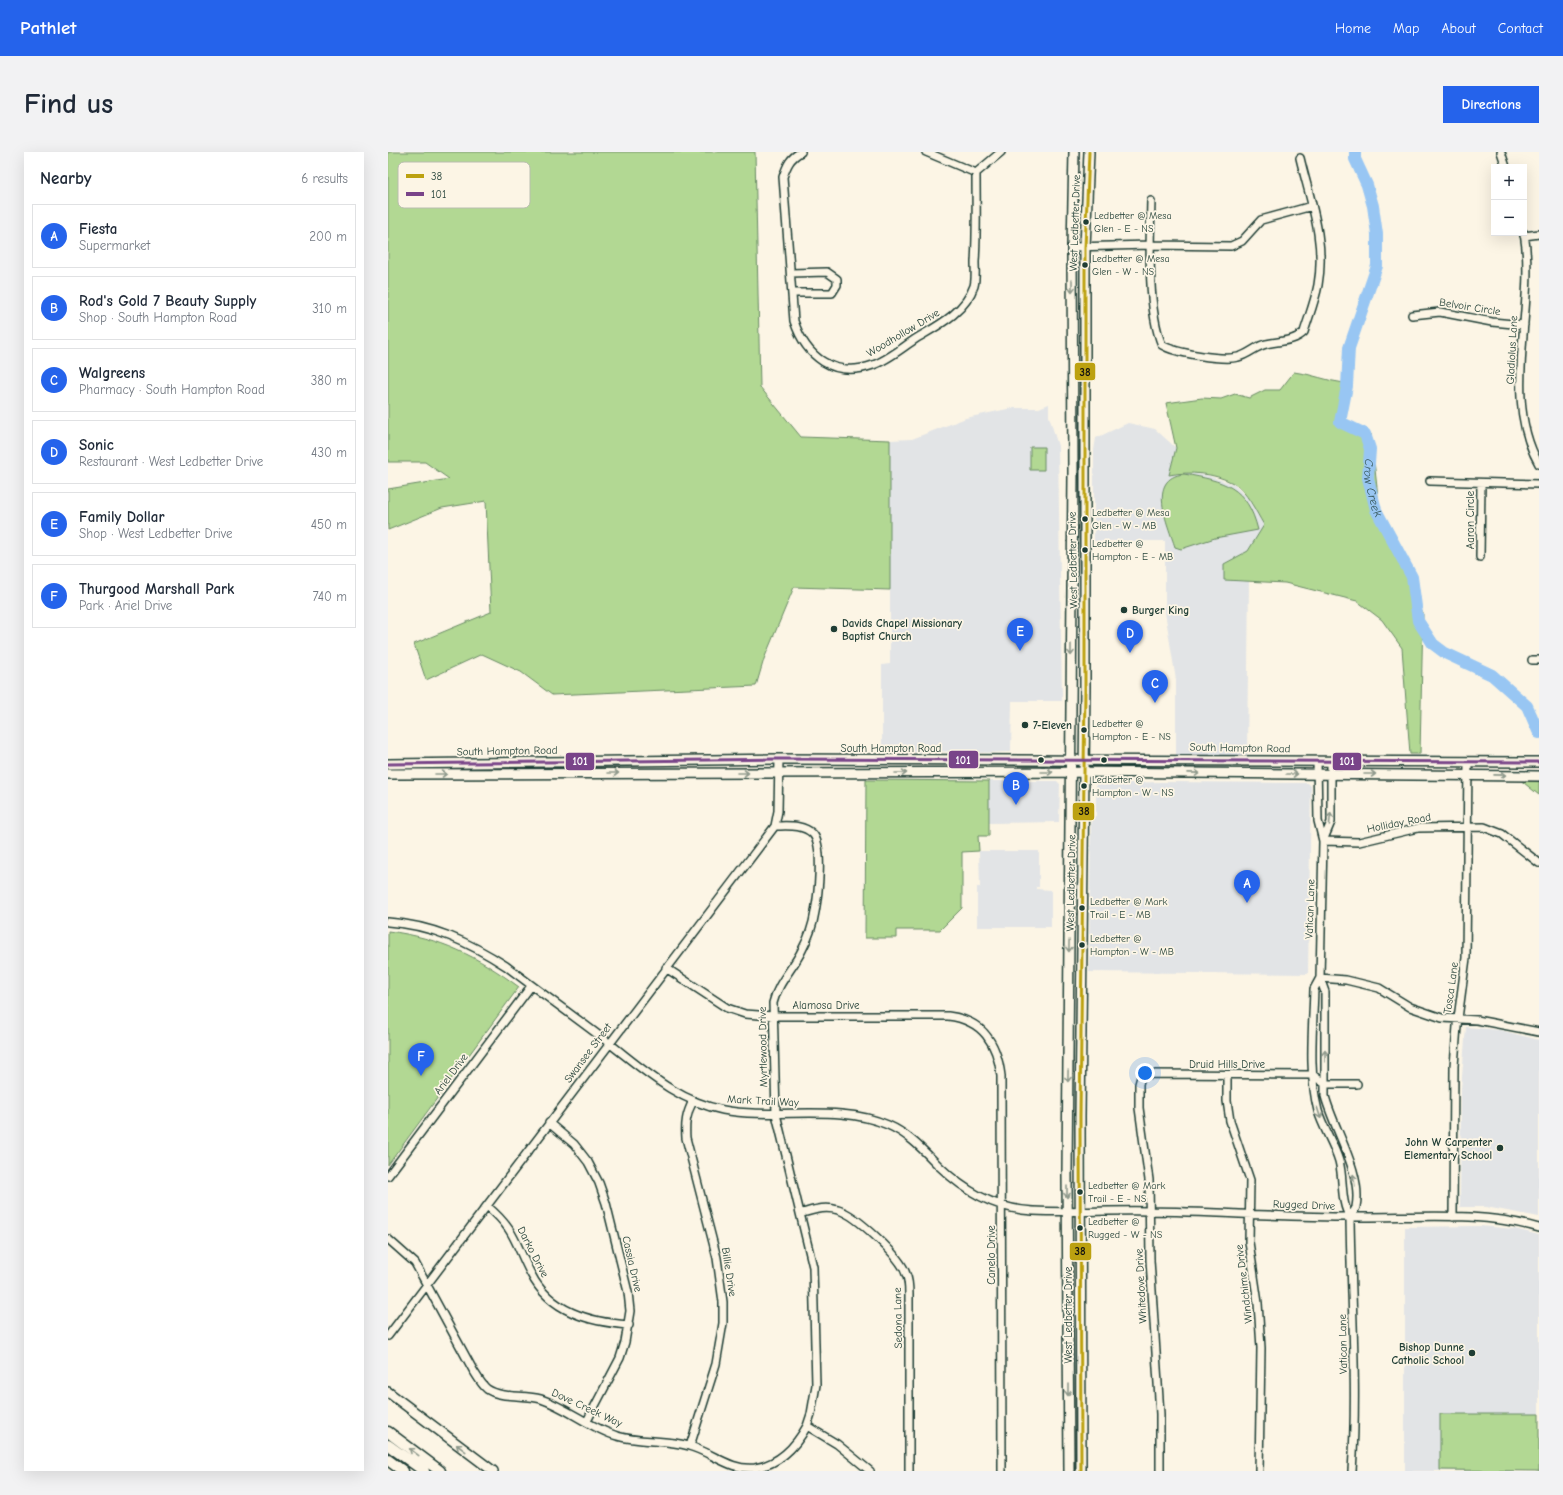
<!DOCTYPE html>
<meta charset="utf-8">
<style>
:root{--surface:#fff;--page:#f2f2f3;--text:#1f2937;--muted:#747a83;--line:#e0e1e3;--accent:#2563eb}
body{margin:0;font-family:"Comic Neue",sans-serif;background:var(--page);color:var(--text)}
.controls{position:absolute;right:12px;top:12px;display:grid;overflow:hidden;border-radius:0px;box-shadow:0 4px 16px #0002}
.controls button{width:36px;height:36px;display:grid;place-items:center;padding:0;border:0;border-bottom:1px solid var(--line);background:var(--surface);color:var(--text);font:20px sans-serif}
.you{position:absolute;left:757px;top:921px;width:14px;height:14px;margin:-10px;border:3px solid #fff;border-radius:50%;background:#1a73e8;box-shadow:0 0 0 6px #1a73e833}
.badge{display:grid;place-items:center;width:26px;height:26px;border-radius:50%;background:var(--accent);color:#fff;font-size:13px;font-weight:700}
.pin{position:absolute;translate:-50% -33px;filter:drop-shadow(0 1px 2px #0008)}
.pin::after{content:'';position:absolute;top:21px;width:14px;height:12px;background:inherit;clip-path:polygon(0 0,100% 0,50% 100%)}
.list{margin:0;padding:0;list-style:none}
h2{display:flex;justify-content:space-between;align-items:center;height:52px;margin:0;padding:0 16px;font-size:17px}
h2 small{font-size:13px;font-weight:400;color:var(--muted)}
.list li{display:grid;grid-template-columns:26px 1fr auto;gap:12px;align-items:center;box-sizing:border-box;height:64px;margin:0 8px 8px;padding:0 8px;border:1px solid var(--line);border-radius:0px}
.list b{display:block;font-size:15px;white-space:nowrap}
.list p{margin:0;font-size:13px;white-space:nowrap;color:var(--muted)}
.list em{font-size:13px;font-style:normal;color:var(--muted)}
.map{position:relative;flex:none;width:1151px;height:1319px;overflow:hidden;border-radius:0px}
header{display:flex;align-items:center;gap:24px;box-sizing:border-box;height:56px;padding:0 20px;background:var(--accent);color:#fff}
header strong{font-size:19px}
nav{display:flex;gap:22px;margin-inline-start:auto;font-size:14px}
.intro{display:flex;align-items:center;justify-content:space-between;box-sizing:border-box;height:96px;padding:0 24px}
h1{margin:0;font-size:28px}
.button{padding:10px 18px;border-radius:0px;background:var(--accent);color:#fff;font-size:14px;font-weight:700}
main{display:flex;gap:24px;padding:0 24px}
aside{flex:1;background:var(--surface);border-radius:0px;box-shadow:0 4px 16px #0002}
.map>svg:first-child{display:block}
</style>
<header>
<strong>Pathlet</strong>
<nav><a>Home</a><a>Map</a><a>About</a><a>Contact</a></nav>
</header>
<div class="intro"><h1>Find us</h1><a class="button">Directions</a></div>
<main>
<aside>
<h2>Nearby<small>6 results</small></h2>
<ul class="list">
<li><span class="badge">A</span><div><b>Fiesta</b><p>Supermarket</p></div><em>200 m</em></li>
<li><span class="badge">B</span><div><b>Rod's Gold 7 Beauty Supply</b><p>Shop · South Hampton Road</p></div><em>310 m</em></li>
<li><span class="badge">C</span><div><b>Walgreens</b><p>Pharmacy · South Hampton Road</p></div><em>380 m</em></li>
<li><span class="badge">D</span><div><b>Sonic</b><p>Restaurant · West Ledbetter Drive</p></div><em>430 m</em></li>
<li><span class="badge">E</span><div><b>Family Dollar</b><p>Shop · West Ledbetter Drive</p></div><em>450 m</em></li>
<li><span class="badge">F</span><div><b>Thurgood Marshall Park</b><p>Park · Ariel Drive</p></div><em>740 m</em></li>
</ul>
</aside>
<div class="map">
<svg width="1151" height="1319" viewBox="0 0 1151 1319">
<rect width="100%" height="100%" fill="#fcf5e5"/>
<filter id="ink" filterUnits="userSpaceOnUse"><feTurbulence type="fractalNoise" baseFrequency=".025" numOctaves="2"/><feDisplacementMap in="SourceGraphic" scale="8" xChannelSelector="R" yChannelSelector="G"/><feConvolveMatrix kernelMatrix="1 2 1 2 8 2 1 2 1" color-interpolation-filters="sRGB"/></filter>
<g filter="url(#ink)">
<path fill="#e2e4e6" d="M661,252V264L670,294L674,549H624L623,600L580,601L577,599L494,601V513L502,512V288L524,287L578,266L624,256H651Z
M740,271L767,277L788,296L782,323L797,320L821,324L845,332L859,345L876,373L860,399L836,412V428L861,429L859,603H788V528L777,460V389H706V298L708,286Z
M601,629H669L672,632L671,670L601,671Z
M772,630L920,631L923,634L920,822L701,820L703,665L708,664V632Z
M591,699H651V735H648V737L663,738V775H589V735H592Z
M1078,875L1112,878L1151,888V1065L1098,1055H1072L1073,937Z
M1092,1074L1127,1077L1151,1083V1319H1017V1075Z"/>
<path fill="#b2d893" stroke="#688a64" d="M0,0H367L372,235L413,285L502,288V438L406,435L376,507L368,534L164,543L133,520L94,502L38,528L26,492L103,460L98,349L54,356L0,378V337L61,327L37,310H0Z
M906,220C924,222 939,229 956,231L955,270L983,282L992,362L1021,415L1027,460H1035L1032,602H1022L1014,496L994,468L969,449L897,431L836,428V412L860,399L876,373C868,360 859,339 845,331C826,321 802,319 781,323L788,296L778,251L814,246L833,247L847,242L861,246L877,238H892Z
M642,295H656V318H642Z
M796,322C836,329 859,334 870,378L827,386L793,397L787,395C780,373 758,326 796,322Z
M1131,627L1151,628V643Z
M478,628L601,629V684H590L591,699L574,700V756L552,778H508V786H477Z
M0,779C53,786 89,804 131,835L0,1013Z
M1052,1262H1151V1319L1052,1318Z"/>
<g fill="none" stroke-linecap="round" stroke-linejoin="round">
<path stroke="#98c6f3" stroke-width="12" id="s1" d="M967,0V7L979,33L985,54L989,82V114L961,196L959,234L952,270L977,282L982,297L980,326L988,358L1024,425L1030,469L1045,492L1057,501L1104,523L1139,554L1151,581"/>
<defs>
<path id="minor" d="M413,0C402,6 399,13 395,25L406,169C418,205 446,227 485,213C500,208 515,195 529,186C551,173 577,160 586,134C588,127 587,117 587,110C589,80 588,51 588,21L538,0
M1113,0L1118,15
M588,21L613,0
M763,49C762,88 759,158 774,193C787,201 835,209 850,205C860,203 868,194 878,192C890,189 906,190 916,180C921,164 927,149 930,133C938,89 922,48 912,6
M1136,81C1149,155 1112,244 1151,312
M1136,84L1151,82
M684,95L762,93L843,94L854,89L873,68L924,54
M403,121L439,120L449,127V133L444,141H404
M1024,163L1052,160L1104,170L1136,173
M1042,329L1151,332
M1092,405L1093,331
M1144,508H1151
M929,609L930,669L935,689L932,826L937,840V944C945,976 975,1021 968,1055C967,1058 964,1062 962,1065
M387,674C400,674 415,672 425,682C436,694 430,744 427,760C425,773 420,787 414,798C405,817 390,830 385,851L388,962L425,1115L428,1233L423,1262L419,1274
M935,689L971,690L1030,676L1096,675L1114,682L1151,711
M935,689L943,670V609
M0,770C44,773 81,790 118,814C152,840 187,865 221,891C256,918 289,949 335,958C388,968 450,951 500,973C521,982 536,999 552,1015C578,1040 608,1057 645,1059C684,1061 723,1058 762,1059C829,1060 896,1065 963,1065C1025,1066 1091,1058 1151,1076
M278,816L339,856L357,862L385,864H560C595,868 609,891 613,924L614,1319
M932,826L926,837C925,876 920,920 930,959C935,976 946,992 951,1009C956,1027 952,1050 962,1065C963,1150 970,1234 964,1319
M932,826L958,828L991,836L1022,855L1054,866L1089,868L1151,880
M839,923V949L842,969L862,1028L861,1090L870,1151L873,1196L871,1319
M161,971L186,992L200,1010L211,1031L218,1051L240,1140L242,1159L237,1190L232,1206L199,1269
M0,1024L143,834
M99,1054C128,1078 127,1092 143,1122C162,1160 202,1170 241,1173
M414,1061C426,1058 437,1054 450,1058C467,1062 513,1105 518,1122C521,1128 521,1136 521,1143V1319
M1065,1065L1066,914L1069,874L1078,806L1080,610
M0,1087L27,1111L85,1218C89,1224 93,1232 99,1237C114,1247 136,1242 153,1247C180,1256 202,1276 229,1284C253,1291 278,1287 301,1294C324,1300 342,1319 367,1316C392,1312 408,1294 419,1274L449,1292L482,1319
M0,1184L387,674L390,659L391,607
M302,1294L328,1212L335,1171V1150L329,1106L298,986C297,972 298,962 305,949
M772,1319V1262L762,1108L761,1028L751,956V932L753,925L761,922L925,923L937,932H969"/>
<path id="major" d="M0,612L391,607L1151,610
M0,622L683,620L1151,624
M0,1240L105,1319
M681,1319L679,1021L685,321L684,95L686,0
M693,1319L692,965L697,535V96L701,0"/>
<path id="highway" d="M0,1280L52,1319
M0,1293L36,1319
M0,1308L15,1319"/>
</defs>
<use href="#minor" stroke="#1f3d34" stroke-width="10"/>
<use href="#major" stroke="#1f3d34" stroke-width="12"/>
<use href="#highway" stroke="#1f3d34" stroke-width="13"/>
<use href="#minor" stroke="#fcf5e5" stroke-width="7"/>
<use href="#major" stroke="#fcf5e5" stroke-width="9"/>
<use href="#highway" stroke="#fcf5e5" stroke-width="10"/>
<defs>
<path id="bus-1" d="M693,1319L692,965L697,535V96L701,0"/>
<path id="bus-2" d="M0,612L391,607L1151,610"/>
</defs>
<use href="#bus-1" stroke="#fcf5e5" stroke-width="6"/>
<use href="#bus-2" stroke="#fcf5e5" stroke-width="6"/>
<use href="#bus-1" stroke="#bca110" stroke-width="3"/>
<use href="#bus-2" stroke="#794489" stroke-width="3"/>
</g>
<defs><path id="oneway-shaft" d="M-6 0H5M1.5-3L5.5 0L1.5 3" fill="none" stroke-width="1.6" stroke-linecap="round" stroke-linejoin="round"/></defs>
<g stroke="#8e998c">
<use href="#oneway-shaft" transform="translate(684 134) rotate(90)"/>
<use href="#oneway-shaft" transform="translate(683 498) rotate(90)"/>
<use href="#oneway-shaft" transform="translate(659 620)"/>
<use href="#oneway-shaft" transform="translate(225 621)"/>
<use href="#oneway-shaft" transform="translate(355 621)"/>
<use href="#oneway-shaft" transform="translate(513 621)"/>
<use href="#oneway-shaft" transform="translate(806 621) rotate(1)"/>
<use href="#oneway-shaft" transform="translate(53 622)"/>
<use href="#oneway-shaft" transform="translate(904 622)"/>
<use href="#oneway-shaft" transform="translate(982 622)"/>
<use href="#oneway-shaft" transform="translate(1112 623) rotate(1)"/>
<use href="#oneway-shaft" transform="translate(942 667) rotate(-84)"/>
<use href="#oneway-shaft" transform="translate(681 794) rotate(91)"/>
<use href="#oneway-shaft" transform="translate(937 904) rotate(-90)"/>
<use href="#oneway-shaft" transform="translate(680 924) rotate(91)"/>
<use href="#oneway-shaft" transform="translate(931 961) rotate(72)"/>
<use href="#oneway-shaft" transform="translate(966 1028) rotate(-99)"/>
<use href="#oneway-shaft" transform="translate(679 1040) rotate(90)"/>
<use href="#oneway-shaft" transform="translate(680 1238) rotate(90)"/>
<use href="#oneway-shaft" transform="translate(73 1296) rotate(-143)"/>
<use href="#oneway-shaft" transform="translate(26 1300) rotate(-143)"/>
</g>
</g>
<g fill="#1f3d34" stroke="#fcf5e5" stroke-width="1.5">
<circle cx="698" cy="70" r="3.5"/>
<circle cx="697" cy="113" r="3.5"/>
<circle cx="697" cy="367" r="3.5"/>
<circle cx="697" cy="398" r="3.5"/>
<circle cx="736" cy="458" r="4"/>
<circle cx="446" cy="477" r="4"/>
<circle cx="637" cy="573" r="4"/>
<circle cx="696" cy="578" r="3.5"/>
<circle cx="653" cy="608" r="3.5"/>
<circle cx="716" cy="608" r="3.5"/>
<circle cx="696" cy="634" r="3.5"/>
<circle cx="694" cy="756" r="3.5"/>
<circle cx="694" cy="793" r="3.5"/>
<circle cx="1112" cy="996" r="4"/>
<circle cx="692" cy="1040" r="3.5"/>
<circle cx="692" cy="1076" r="3.5"/>
<circle cx="1084" cy="1201" r="4"/>
</g>
<g text-anchor="middle" dominant-baseline="central" stroke-width="3.5" stroke-linejoin="round" paint-order="stroke">
<g font-size="10" fill="#1f3d34" stroke="#fcf5e5" text-anchor="start">
<text x="706" y="64">Ledbetter @ Mesa<tspan x="706" dy="13">Glen - E - NS</tspan></text>
<text x="704" y="107">Ledbetter @ Mesa<tspan x="704" dy="13">Glen - W - NS</tspan></text>
<text x="704" y="361">Ledbetter @ Mesa<tspan x="704" dy="13">Glen - W - MB</tspan></text>
<text x="704" y="392">Ledbetter @<tspan x="704" dy="13">Hampton - E - MB</tspan></text>
<text x="704" y="572">Ledbetter @<tspan x="704" dy="13">Hampton - E - NS</tspan></text>
<text x="704" y="628">Ledbetter @<tspan x="704" dy="13">Hampton - W - NS</tspan></text>
<text x="702" y="750">Ledbetter @ Mark<tspan x="702" dy="13">Trail - E - MB</tspan></text>
<text x="702" y="787">Ledbetter @<tspan x="702" dy="13">Hampton - W - MB</tspan></text>
<text x="700" y="1034">Ledbetter @ Mark<tspan x="700" dy="13">Trail - E - NS</tspan></text>
<text x="700" y="1070">Ledbetter @<tspan x="700" dy="13">Rugged - W - NS</tspan></text>
</g>
<g font-size="11" fill="#1f3d34" stroke="#fcf5e5">
<text transform="translate(687 71) rotate(-88)">West Ledbetter Drive</text>
<text transform="translate(1082 155) rotate(9)">Belvoir Circle</text>
<text transform="translate(515 181) rotate(-31)">Woodhollow Drive</text>
<text transform="translate(1124 198) rotate(-87)">Gladiolus Lane</text>
<text transform="translate(1082 368) rotate(-90)">Aaron Circle</text>
<text transform="translate(685 408) rotate(-91)">West Ledbetter Drive</text>
<text x="503" y="596">South Hampton Road</text>
<text transform="translate(852 596) rotate(1)">South Hampton Road</text>
<text transform="translate(119 599) rotate(-1)">South Hampton Road</text>
<text transform="translate(1011 671) rotate(-11)">Holliday Road</text>
<text transform="translate(683 731) rotate(-89)">West Ledbetter Drive</text>
<text transform="translate(922 757) rotate(-88)">Vatican Lane</text>
<text transform="translate(1063 836) rotate(-82)">Tosca Lane</text>
<text x="438" y="853">Alamosa Drive</text>
<text transform="translate(375 895) rotate(-91)">Myrtlewood Drive</text>
<text transform="translate(200 901) rotate(-53)">Swansee Street</text>
<text x="839" y="912">Druid Hills Drive</text>
<text transform="translate(63 922) rotate(-53)">Ariel Drive</text>
<text transform="translate(375 949) rotate(3)">Mark Trail Way</text>
<text transform="translate(916 1053) rotate(2)">Rugged Drive</text>
<text transform="translate(145 1100) rotate(63)">Darko Drive</text>
<text transform="translate(603 1103) rotate(-90)">Canelo Drive</text>
<text transform="translate(244 1112) rotate(77)">Cassia Drive</text>
<text transform="translate(341 1120) rotate(81)">Billie Drive</text>
<text transform="translate(856 1132) rotate(-97)">Windchime Drive</text>
<text transform="translate(753 1134) rotate(-93)">Whitedove Drive</text>
<text transform="translate(680 1163) rotate(-90)">West Ledbetter Drive</text>
<text transform="translate(510 1166) rotate(-91)">Sedona Lane</text>
<text transform="translate(955 1192) rotate(-91)">Vatican Lane</text>
<text transform="translate(199 1256) rotate(25)">Dove Creek Way</text>
</g>
<g font-size="11" font-weight="bold" fill="#1f3d34" stroke="#fcf5e5" text-anchor="start">
<text x="744" y="458">Burger King</text>
<text x="454" y="471">Davids Chapel Missionary<tspan x="454" dy="13">Baptist Church</tspan></text>
<text x="645" y="573">7-Eleven</text>
<text x="1104" y="990" text-anchor="end">John W Carpenter<tspan x="1104" dy="13">Elementary School</tspan></text>
<text x="1076" y="1195" text-anchor="end">Bishop Dunne<tspan x="1076" dy="13">Catholic School</tspan></text>
</g>
<g font-size="12" font-style="italic" fill="#37585a" stroke="#fcf5e5">
<text stroke="none"><textPath href="#s1" startOffset="362">Crow Creek</textPath></text>
</g>
</g>
<rect x="10" y="10" width="132" height="46" rx="6" fill="#fcf5e5" stroke="#babeb0" stroke-width="1"/>
<rect x="18" y="22" width="18" height="4" fill="#bca110"/>
<rect x="18" y="40" width="18" height="4" fill="#794489"/>
<g font-size="11" fill="#1f3d34">
<text x="43" y="28">38</text>
<text x="43" y="46">101</text>
</g>
<g stroke="#fcf5e5" stroke-width="1.5">
<rect x="686" y="210" width="22" height="19" rx="4" fill="#bca110"/>
<rect x="560" y="598" width="31" height="19" rx="4" fill="#794489"/>
<rect x="944" y="600" width="30" height="19" rx="4" fill="#794489"/>
<rect x="177" y="600" width="30" height="19" rx="4" fill="#794489"/>
<rect x="684" y="650" width="23" height="19" rx="4" fill="#bca110"/>
<rect x="681" y="1090" width="23" height="19" rx="4" fill="#bca110"/>
</g>
<g font-size="11" text-anchor="middle" font-weight="bold" fill="#fff">
<text x="575" y="612">101</text>
<text x="959" y="613">101</text>
<text x="192" y="613">101</text>
</g>
<g font-size="11" text-anchor="middle" font-weight="bold" fill="#111">
<text x="697" y="224">38</text>
<text x="696" y="663">38</text>
<text x="692" y="1103">38</text>
</g>
</svg>
<div class="controls">
<button>+</button>
<button>−</button>
</div>
<div class="you"></div>
<div class="pin badge" style="left:859px;top:751px">A</div>
<div class="pin badge" style="left:628px;top:653px">B</div>
<div class="pin badge" style="left:767px;top:551px">C</div>
<div class="pin badge" style="left:742px;top:501px">D</div>
<div class="pin badge" style="left:632px;top:499px">E</div>
<div class="pin badge" style="left:33px;top:924px">F</div>
</div>
</main>
